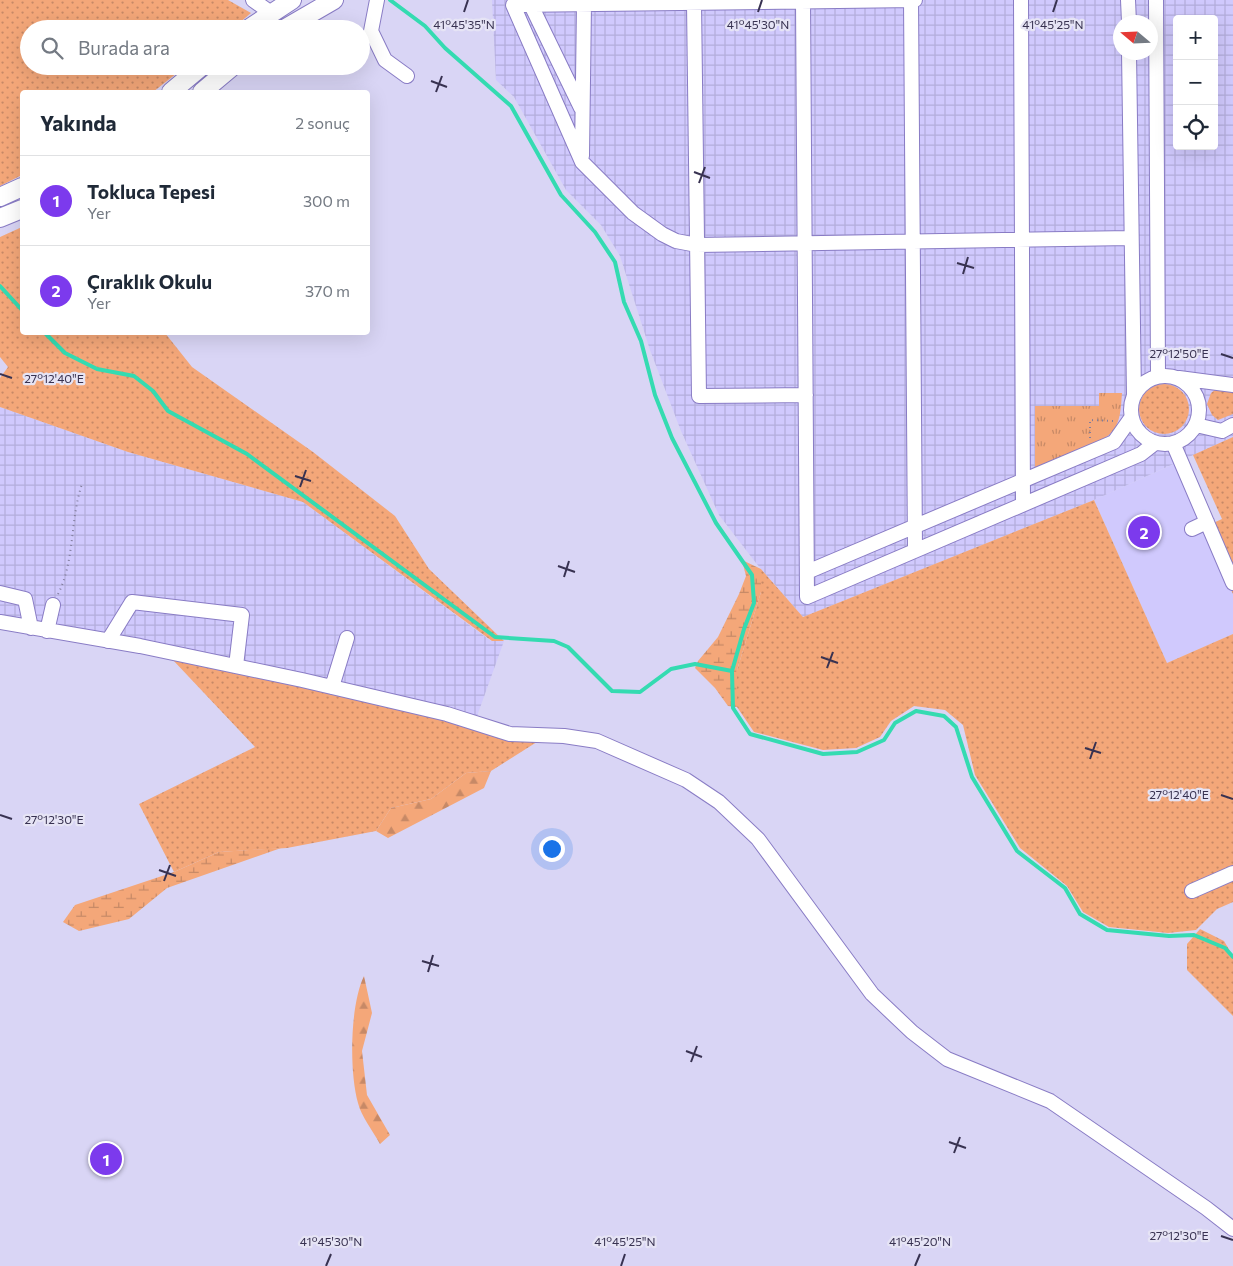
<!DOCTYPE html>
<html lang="tr">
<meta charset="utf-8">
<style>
:root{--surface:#fff;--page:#f2f2f3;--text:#1f2937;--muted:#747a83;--line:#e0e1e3;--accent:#7c3aed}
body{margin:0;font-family:Commissioner,sans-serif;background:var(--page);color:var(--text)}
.controls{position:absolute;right:15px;top:15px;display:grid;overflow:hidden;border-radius:5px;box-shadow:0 5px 20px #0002}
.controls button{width:45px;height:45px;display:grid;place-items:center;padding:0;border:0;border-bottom:1px solid var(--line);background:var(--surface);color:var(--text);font:25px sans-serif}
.compass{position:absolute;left:1113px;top:15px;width:45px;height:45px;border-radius:50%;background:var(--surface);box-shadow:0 5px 20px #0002;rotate:289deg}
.you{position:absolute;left:551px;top:848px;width:18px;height:18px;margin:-12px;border:4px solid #fff;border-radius:50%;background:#1a73e8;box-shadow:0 0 0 8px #1a73e833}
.badge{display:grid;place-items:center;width:32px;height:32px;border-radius:50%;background:var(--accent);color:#fff;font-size:16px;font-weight:700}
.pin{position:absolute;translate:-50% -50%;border:2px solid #fff;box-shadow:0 1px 5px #0006}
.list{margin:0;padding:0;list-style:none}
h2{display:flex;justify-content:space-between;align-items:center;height:65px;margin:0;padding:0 20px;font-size:21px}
h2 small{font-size:16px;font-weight:400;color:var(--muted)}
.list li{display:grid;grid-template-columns:32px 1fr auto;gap:15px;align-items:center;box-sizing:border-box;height:90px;padding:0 20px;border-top:1px solid var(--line)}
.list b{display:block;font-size:19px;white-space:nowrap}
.list p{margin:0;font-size:16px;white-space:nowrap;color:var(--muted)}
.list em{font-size:16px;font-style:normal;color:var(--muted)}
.icon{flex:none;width:28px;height:28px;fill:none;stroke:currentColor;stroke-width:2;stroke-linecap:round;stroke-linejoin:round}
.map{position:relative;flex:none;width:1233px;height:1266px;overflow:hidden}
.search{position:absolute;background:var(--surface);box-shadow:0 5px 20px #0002;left:20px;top:20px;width:350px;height:55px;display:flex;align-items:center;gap:12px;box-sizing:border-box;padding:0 18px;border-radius:28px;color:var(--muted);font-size:19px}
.panel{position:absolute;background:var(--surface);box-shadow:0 5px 20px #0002;left:20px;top:90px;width:350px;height:245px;border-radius:5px}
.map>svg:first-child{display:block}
</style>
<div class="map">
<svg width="1233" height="1266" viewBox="0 0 1233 1266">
<defs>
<pattern id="industrial-grid" width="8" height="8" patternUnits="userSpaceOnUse" patternTransform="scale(1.25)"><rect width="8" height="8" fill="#d0c9fd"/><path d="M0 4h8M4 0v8" fill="none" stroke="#b3addb"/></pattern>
<pattern id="grass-dots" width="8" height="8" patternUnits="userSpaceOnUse" patternTransform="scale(1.25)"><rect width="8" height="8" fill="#f4a779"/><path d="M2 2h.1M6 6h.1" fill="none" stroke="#c78966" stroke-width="1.8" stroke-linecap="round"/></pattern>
<pattern id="forest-firs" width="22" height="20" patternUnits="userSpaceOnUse" patternTransform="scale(1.25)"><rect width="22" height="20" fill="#f4a779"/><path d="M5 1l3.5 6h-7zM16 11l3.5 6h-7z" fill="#c78966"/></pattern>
<pattern id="wetland-marsh" width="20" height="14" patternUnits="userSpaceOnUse" patternTransform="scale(1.25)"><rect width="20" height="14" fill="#f4a779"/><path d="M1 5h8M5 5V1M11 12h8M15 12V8" fill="none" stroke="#c78966"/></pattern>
<pattern id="park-tufts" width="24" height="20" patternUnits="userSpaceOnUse" patternTransform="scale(1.25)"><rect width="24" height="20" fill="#f4a779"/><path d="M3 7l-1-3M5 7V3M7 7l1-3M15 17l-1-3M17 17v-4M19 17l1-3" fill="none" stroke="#c78966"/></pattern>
</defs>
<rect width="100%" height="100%" fill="#d9d5f5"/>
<path fill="#d0c9fd" d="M1174,464L1233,594V634L1167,663L1094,500Z"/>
<path fill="url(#industrial-grid)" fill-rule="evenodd" d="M492,0H1233V437L1094,500L803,617L756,563L719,515L681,431L650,350L620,256L601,225L566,190L514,97L496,80ZM1177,19H1214V146H1177ZM1120,22H1150V52H1120Z
M0,407L128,452L303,502L491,641H504L476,719L0,618Z"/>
<path fill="url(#grass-dots)" d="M0,0H228L251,13L232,29H29V66H186L153,92H22V175L0,186Z
M22,227V332L165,333L192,367L313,452L395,516L429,569L504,641H492L303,502L128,452L0,407V378L8,367L0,357V237Z
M1139 409a25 25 0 1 1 50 0a25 25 0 1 1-50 0Z
M1216,389L1233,392V414L1218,420L1212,415L1207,404L1211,393Z
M1233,437V594L1202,528L1222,519L1193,455Z
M1094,500L1167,663L1233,634V902L1217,909L1196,930L1168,933L1109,927L1083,912L1067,886L1020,848L975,775L963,725L945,710L914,706L891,721L880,737L856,748L823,750L754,732L737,707V670L761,592V569L803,617Z
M172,659L306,686L540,740L491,771L466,773L431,799L391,808L376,831L287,848L219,852L174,872L139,804L255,747Z
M1200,929L1224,941L1233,956V1016L1187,970V944Z"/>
<path fill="url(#forest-firs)" d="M491,771L484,788L388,838L376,831L391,808L431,799L466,773Z
M364,976L372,1013L362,1051L367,1095L390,1135L380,1144C373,1131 361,1116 358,1103C349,1071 350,1005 364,976Z"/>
<path fill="url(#wetland-marsh)" d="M742,560L761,569V592L737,670V707L728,706L715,688L695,668L698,661L718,637L739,594L746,576Z
M281,848L167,888L129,919L79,931L63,922L75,905L174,872L219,852Z"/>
<path fill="url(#park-tufts)" d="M1099,393H1122C1121,405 1121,418 1115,428C1103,447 1057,459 1035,468V406H1099Z"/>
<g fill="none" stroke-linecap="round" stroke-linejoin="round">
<path stroke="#34dbb1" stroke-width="4" d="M390,0L425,26L445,48L511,106L561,195L595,232L615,262L624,302L641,341L655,395L672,438L716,523L752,575L754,603L744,629L732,671
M0,286L22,310
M44,332L65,353L97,369L134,376L153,391L168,411L247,454L495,637L554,641L568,647L612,691L640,692L671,669L695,664L732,671L733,708L750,734L823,754L857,752L884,740L895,723L916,711L944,716L956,727L972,777L1017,851L1065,888L1080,914L1107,930L1169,936L1194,935L1225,948L1233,957"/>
<defs>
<path id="minor" d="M253,0L271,13
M377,0L371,31L385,60L407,76
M911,0L915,550
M915,0L513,5L582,162L633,213L662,234L676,241L697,245L1131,238
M1021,0L1023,504
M1128,0L1129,22
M1156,0L1158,376
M803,1L807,597L1141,454L1155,443
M694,3L699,396L806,395
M531,5L581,108
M1129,52L1134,395
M582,156L584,4
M1131 410a34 34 0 1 1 68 0a34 34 0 1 1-68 0Z
M1179,378L1233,385
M1196,425L1222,431L1233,425
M1173,443L1233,583
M1192,529L1207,522
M807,572L1114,442L1131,418
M0,593L25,599L31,628
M0,622L140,646L302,680L447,714L510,734L564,736L597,741L686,780L719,802L758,839L872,994L912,1032L947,1059L1050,1101L1206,1208L1233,1229
M47,631L53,605
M108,641L132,602L242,615L236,666
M332,687L347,638
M1192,891L1233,873"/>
<path id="major" d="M248,29L292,0
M284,29L334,0
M171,92L202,66
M202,92L233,66
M0,197L22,187
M0,218L22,209"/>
</defs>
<use href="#minor" stroke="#897cc5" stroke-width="16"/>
<use href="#major" stroke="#897cc5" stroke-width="20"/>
<path stroke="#817c9c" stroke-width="2" stroke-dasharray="1 4" stroke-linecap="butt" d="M1090,438V420L1113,421
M58,594C75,561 70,519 82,484"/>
<use href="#minor" stroke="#fff" stroke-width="14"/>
<use href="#major" stroke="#fff" stroke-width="18"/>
</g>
<path fill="none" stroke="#383251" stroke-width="2" d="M464,12L468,0M758,12L762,0M1053,12L1057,0M431,81L447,87M436,92L442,76M694,172L710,178M699,183L705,167M957,263L974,268M963,274L968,257M1221,354L1233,358M0,374L12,378M295,476L311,481M300,487L306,470M558,566L575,572M564,577L569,561M821,657L838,663M827,668L833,652M1085,748L1101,753M1090,759L1096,742M1221,795L1233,799M0,815L12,819M159,870L176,876M164,881L170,865M422,961L439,966M428,972L433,955M686,1051L702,1057M691,1062L697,1046M949,1142L966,1148M954,1153L960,1137M1221,1236L1233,1240M326,1266L331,1254M621,1266L625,1254M915,1266L920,1254"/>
<g font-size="12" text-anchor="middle" fill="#383251" stroke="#e6e4f5" stroke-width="4.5" stroke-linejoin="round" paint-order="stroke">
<text x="464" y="29">41°45'35"N</text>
<text x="758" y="29">41°45'30"N</text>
<text x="1053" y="29">41°45'25"N</text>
<text x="1179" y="358">27°12'50"E</text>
<text x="54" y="383">27°12'40"E</text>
<text x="1179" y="799">27°12'40"E</text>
<text x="54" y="824">27°12'30"E</text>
<text x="1179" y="1240">27°12'30"E</text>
<text x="331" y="1246">41°45'30"N</text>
<text x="625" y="1246">41°45'25"N</text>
<text x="920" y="1246">41°45'20"N</text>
</g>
</svg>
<div class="controls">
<button>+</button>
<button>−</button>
<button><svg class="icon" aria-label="locate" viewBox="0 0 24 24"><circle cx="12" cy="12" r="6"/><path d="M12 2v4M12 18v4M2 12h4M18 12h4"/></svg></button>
</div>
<svg class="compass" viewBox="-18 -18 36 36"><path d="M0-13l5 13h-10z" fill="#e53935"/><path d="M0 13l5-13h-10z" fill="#747a83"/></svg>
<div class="you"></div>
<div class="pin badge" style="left:106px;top:1159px">1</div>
<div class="pin badge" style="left:1144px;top:532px">2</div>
<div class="search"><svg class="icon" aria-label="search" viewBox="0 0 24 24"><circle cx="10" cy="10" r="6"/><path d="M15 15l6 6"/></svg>Burada ara</div>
<section class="panel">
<h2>Yakında<small>2 sonuç</small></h2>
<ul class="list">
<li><span class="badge">1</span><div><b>Tokluca Tepesi</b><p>Yer</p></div><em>300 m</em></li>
<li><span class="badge">2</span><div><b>Çıraklık Okulu</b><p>Yer</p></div><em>370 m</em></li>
</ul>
</section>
</div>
